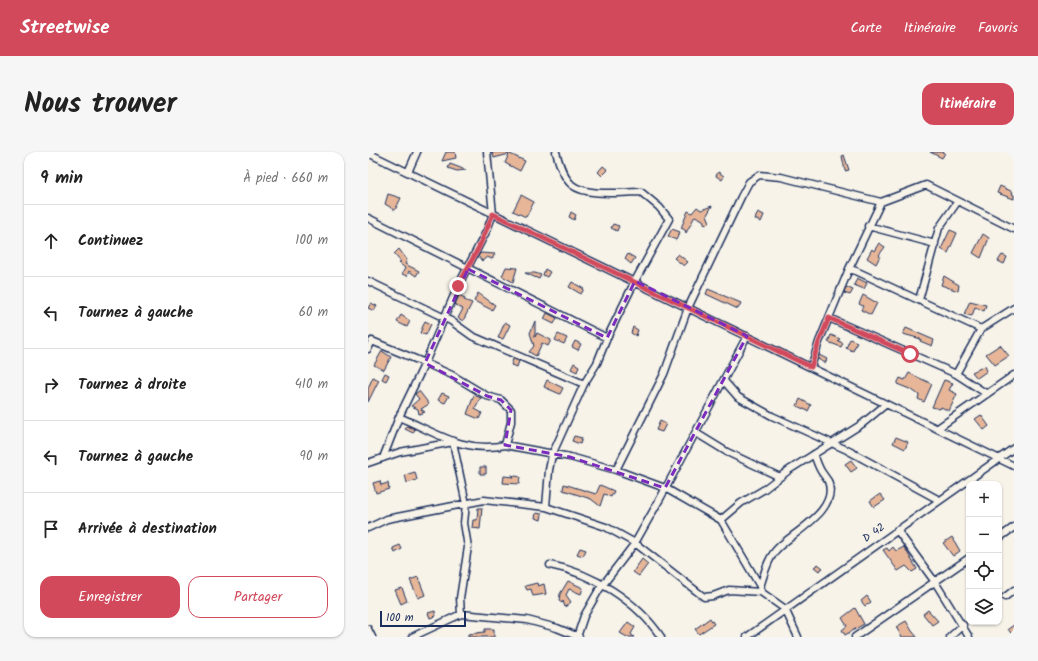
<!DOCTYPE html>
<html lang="fr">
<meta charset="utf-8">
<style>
:root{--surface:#fff;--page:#f6f6f6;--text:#222;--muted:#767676;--line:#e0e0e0;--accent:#d1495b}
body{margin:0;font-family:Kalam,sans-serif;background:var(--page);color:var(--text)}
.controls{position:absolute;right:12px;bottom:12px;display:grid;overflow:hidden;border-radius:8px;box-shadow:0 1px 3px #0004}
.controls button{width:36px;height:36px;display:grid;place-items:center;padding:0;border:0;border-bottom:1px solid var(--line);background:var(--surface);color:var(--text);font:20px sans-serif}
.scale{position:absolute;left:12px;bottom:10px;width:86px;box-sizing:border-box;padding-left:4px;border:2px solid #1b2f5e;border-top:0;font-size:11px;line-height:14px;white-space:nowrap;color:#1b2f5e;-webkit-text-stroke:3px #f7f3e8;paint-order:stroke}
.stop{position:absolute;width:12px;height:12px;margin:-9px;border:3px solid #d1495b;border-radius:50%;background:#fff}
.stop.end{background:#d1495b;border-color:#fff;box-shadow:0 1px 4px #0008}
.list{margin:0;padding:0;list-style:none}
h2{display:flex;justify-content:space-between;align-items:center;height:52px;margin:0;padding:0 16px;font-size:17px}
h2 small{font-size:13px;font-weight:400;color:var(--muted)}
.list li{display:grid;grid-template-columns:26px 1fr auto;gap:12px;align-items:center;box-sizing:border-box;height:72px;padding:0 16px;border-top:1px solid var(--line)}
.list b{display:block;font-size:15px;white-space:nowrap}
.list em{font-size:13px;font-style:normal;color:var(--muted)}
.actions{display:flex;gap:8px;padding:12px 16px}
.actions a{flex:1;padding:9px 0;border:1px solid var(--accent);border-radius:12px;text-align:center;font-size:14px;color:var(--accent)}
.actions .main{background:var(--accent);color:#fff}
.icon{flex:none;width:22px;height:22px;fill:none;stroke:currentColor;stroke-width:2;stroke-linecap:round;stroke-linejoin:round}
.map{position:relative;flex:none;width:646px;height:485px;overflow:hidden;border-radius:12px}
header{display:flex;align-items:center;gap:24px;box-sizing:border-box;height:56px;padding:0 20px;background:var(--accent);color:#fff}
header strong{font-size:19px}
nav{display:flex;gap:22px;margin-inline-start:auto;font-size:14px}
.intro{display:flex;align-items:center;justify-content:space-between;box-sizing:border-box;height:96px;padding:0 24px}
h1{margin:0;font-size:28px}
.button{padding:10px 18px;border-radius:12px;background:var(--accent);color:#fff;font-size:14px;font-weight:700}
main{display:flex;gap:24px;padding:0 24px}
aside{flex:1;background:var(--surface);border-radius:12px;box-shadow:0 1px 3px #0004}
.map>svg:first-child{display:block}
</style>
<header>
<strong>Streetwise</strong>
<nav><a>Carte</a><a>Itinéraire</a><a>Favoris</a></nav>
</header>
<div class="intro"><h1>Nous trouver</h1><a class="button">Itinéraire</a></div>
<main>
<aside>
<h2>9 min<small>À pied · 660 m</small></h2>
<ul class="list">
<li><svg class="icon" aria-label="ahead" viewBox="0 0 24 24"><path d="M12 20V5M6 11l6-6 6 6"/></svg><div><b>Continuez</b></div><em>100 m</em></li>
<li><svg class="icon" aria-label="left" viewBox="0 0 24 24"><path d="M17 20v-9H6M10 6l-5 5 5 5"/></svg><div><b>Tournez à gauche</b></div><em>60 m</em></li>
<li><svg class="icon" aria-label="right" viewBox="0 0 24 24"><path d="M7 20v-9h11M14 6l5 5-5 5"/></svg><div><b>Tournez à droite</b></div><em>410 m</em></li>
<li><svg class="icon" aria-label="left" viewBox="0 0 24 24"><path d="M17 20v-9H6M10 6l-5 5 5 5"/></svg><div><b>Tournez à gauche</b></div><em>90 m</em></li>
<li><svg class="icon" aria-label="arrive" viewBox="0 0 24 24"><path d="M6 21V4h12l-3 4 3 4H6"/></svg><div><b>Arrivée à destination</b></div></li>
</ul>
<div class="actions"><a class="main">Enregistrer</a><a>Partager</a></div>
</aside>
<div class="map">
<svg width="646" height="485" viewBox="0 0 646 485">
<rect width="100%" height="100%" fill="#f7f3e8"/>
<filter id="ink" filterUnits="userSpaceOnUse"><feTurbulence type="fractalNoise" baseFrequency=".025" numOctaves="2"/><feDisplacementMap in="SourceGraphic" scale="8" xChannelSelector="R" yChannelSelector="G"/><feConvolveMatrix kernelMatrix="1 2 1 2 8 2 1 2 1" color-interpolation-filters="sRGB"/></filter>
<g filter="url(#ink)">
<path fill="#e7b698" stroke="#1b2f5e" d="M78,0H87L88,6L74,9Z
M124,0H144L142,2L157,9L152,19L137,11L141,2L126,6Z
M562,0H574L577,1L574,6Z
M476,3L481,18L477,19L474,4Z
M82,12L98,18L89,19L80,16Z
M235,14L240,18L234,24L230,20Z
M350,20L356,24L354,28L348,24Z
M632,34L645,40L644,42L646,43V47L629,41Z
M20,42L33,46L27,58L17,52Z
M153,43L166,50L158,65L145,59Z
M344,54L339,63L342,70L337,73L335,68L327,64L318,81L317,78L313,76L320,59L324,61L329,55L333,58Z
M203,60L208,63L206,68L201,65Z
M390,60L396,63L393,70L387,67Z
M245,72L251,74L249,79L243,76Z
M304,77L312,80L308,88L300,84Z
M582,78L589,81L580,101L573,97Z
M615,82L621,86L613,106L605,101Z
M511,91L517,95L511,103L512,104L508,112L499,106L504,97L506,99Z
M31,97L39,108L37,112L51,119L48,124L41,119L39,124L34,122L37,116L31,111L33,110L26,102Z
M113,101L127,102L124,107L119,105L114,109L110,104Z
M260,102L267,106L263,112L257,107Z
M310,102L320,110L316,114L306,106Z
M634,103L639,105L636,112L630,109Z
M138,115L149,116L145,130L134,124Z
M177,117L182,120L179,125L175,123Z
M157,121H167L173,123L171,127Z
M576,124L591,133L590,139L573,133Z
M489,126L499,131L496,137L486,133Z
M204,130L216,137L213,142L201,135Z
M478,135L485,138L482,143L476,141Z
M340,137L373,151L370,157L338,142Z
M110,141L127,153L124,158L106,149Z
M91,143L97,146L96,148L104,151L95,169L90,166L95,157L87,153Z
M495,143L509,151L503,163L493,158L495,154L491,152Z
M602,149L618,153L616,159L607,155L604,164L596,162Z
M3,151L9,154L6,159L0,156Z
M179,161L189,166L186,172L176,167Z
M33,163L42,169L39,175L29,170Z
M57,169L63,172L58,183L52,181Z
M167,169V185L169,181L183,188L180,194L174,191L168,204L161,200L166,194L162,181Z
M137,170L142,173L135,187L130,186Z
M265,175L270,178L268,184L263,181Z
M538,176L566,188L564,194L552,189L553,187L535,182Z
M190,182L199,186L196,192L187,188Z
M463,183L472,187L470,189L475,191L473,195L460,190Z
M482,187L489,190L485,199L478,196Z
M207,189L213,192L210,198L204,195Z
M632,193L641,204L627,213L618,202Z
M14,199L23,205L16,218L6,213Z
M451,203L459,207L457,211L450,207Z
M145,207L151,209L149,215L143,213Z
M206,211L211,214L209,220L203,217Z
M617,214L619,219L609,226L604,220Z
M17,221L21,223L18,229L14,227Z
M541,221L564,232L556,250L550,247L551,243L544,238L529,232L532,226L537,228Z
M5,225L11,228L0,250V236Z
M179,228L195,236L192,242L176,235Z
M576,228L585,231L581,238L589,242L581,259L573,255L572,257L564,255Z
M51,239L61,252L53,257L57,260L51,262L50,257L43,254L51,247L47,242Z
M74,241L81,244L77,251L70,248Z
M106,243L113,246L107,257L114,261L111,267L99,262Z
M432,247L443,253L440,259L429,254Z
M613,263L621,274L616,278L607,267Z
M292,269L298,272L294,280L288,278Z
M39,274L47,277L45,281L37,277Z
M206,284L214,286L212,292L204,289Z
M528,285L540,290L537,297L525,291Z
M483,308L489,316L483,320L477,312Z
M112,315H118V322H112Z
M47,320L49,328L39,331L37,323Z
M143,323L152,325L151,332L135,331L136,324L145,325Z
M12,329L13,333L20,331L21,337L8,341L5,331Z
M196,332L228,342L232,333L246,339L243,345L236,342L232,354L223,347L195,338Z
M512,342L517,348L506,355L502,349Z
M110,356H114L112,377L104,376L105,368H109Z
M168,361L174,362L173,368L167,366Z
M584,385L592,399L585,404L575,391Z
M32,393L34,397L27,401L25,396Z
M525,395L528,399L536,395L549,417L544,420L538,414L530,419L515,398L519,396L521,399Z
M212,396L218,398L215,404L209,402Z
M274,407L280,412L271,424L265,420Z
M450,412L455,416L451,419L446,415Z
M50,425L57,443L50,446L42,428Z
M200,429L215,436L213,442L201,437L198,443L203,450L197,455L195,449L194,451L191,449L192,442Z
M169,431L170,434L176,432L178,442L165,444L163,437L159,438L157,434Z
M34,436L39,449L33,452L27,438Z
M499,444L503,450L497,454L493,449Z
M487,456L496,472L477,483L474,478L479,474L474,466Z
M560,458L570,469L564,473L555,462Z
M67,459L68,464L62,466L60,461Z
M342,466L346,472L331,482L327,477Z
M538,469L544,479L549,485H534L528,475Z
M260,470L267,475L263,482L266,485H259L252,481Z
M646,473V485L640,477Z
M117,477H126V485H100V482L117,480Z"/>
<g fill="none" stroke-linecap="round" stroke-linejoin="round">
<defs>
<path id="minor" d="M0,1L646,314
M40,20L49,0
M0,66L239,186
M500,74L567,92
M481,117L513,50
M0,129L83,169L104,184L216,232
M551,148L571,76L590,49
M461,166L588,222L613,177L646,156
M0,197L4,189L57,211L90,134L119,78L125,62L119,0
M443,215L451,190L481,117L488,119L613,177
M588,222L619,242
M356,229L370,245L404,264L479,298L571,348
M570,276L646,223
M328,281L359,300L412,325
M137,293L143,270V258L133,248L119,244L84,223L57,211L31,265C67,280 96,302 137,293L202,305L248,318L297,336L353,368L373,351L395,338L421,318L494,272L517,253
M15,306L31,265
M0,311L32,300L85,290L98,352L96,371L100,395L92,446L93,462
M248,318L296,222L320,156L373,45L381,30L391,23L413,25L513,50L558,33L646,77
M178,355L181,318L184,303L216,232L229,211L239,186L267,129L301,67L291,55L273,40C255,40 219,45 204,33C195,25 191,11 188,0
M353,368L393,436
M0,376L19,367L116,348L178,355L238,375L267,391L336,445L345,444L361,438L393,440L417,457L430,485
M529,378L567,430L601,485
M631,386L646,375
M182,413C224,421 269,449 293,485
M392,435C396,423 399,408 408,398C423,381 472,359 460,329C458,326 455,322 453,319C450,314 448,308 446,302
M637,445L646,438
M0,477L4,485
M44,485L93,462L159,468L189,476L211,485
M209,485L216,464L231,438L267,391L293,345L379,184
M379,485L646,296
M487,485L601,406
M582,485L595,473"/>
</defs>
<use href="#minor" stroke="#1b2f5e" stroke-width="9"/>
<use href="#minor" stroke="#f7f3e8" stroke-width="6"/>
</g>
</g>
<g fill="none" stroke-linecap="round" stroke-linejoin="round" filter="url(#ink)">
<path stroke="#d1495b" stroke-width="5" d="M90,134L111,95L125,62L443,215L451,190L461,166L542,202"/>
</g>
<path fill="none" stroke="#7b2cbf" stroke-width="3" stroke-dasharray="8 5" stroke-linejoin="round" d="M100,117L239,186L267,129L379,184L297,336L202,305L137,293L143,258L133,248L119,244L57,211Z"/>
<g text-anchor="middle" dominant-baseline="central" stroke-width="3" stroke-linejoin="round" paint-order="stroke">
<g font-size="11" fill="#1b2f5e" stroke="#f7f3e8">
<text transform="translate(506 381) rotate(-36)">D 42</text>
</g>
</g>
</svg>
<div class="controls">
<button>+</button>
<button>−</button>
<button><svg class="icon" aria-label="locate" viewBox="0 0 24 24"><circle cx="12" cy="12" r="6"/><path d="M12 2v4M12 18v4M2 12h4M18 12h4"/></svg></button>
<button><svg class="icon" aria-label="layers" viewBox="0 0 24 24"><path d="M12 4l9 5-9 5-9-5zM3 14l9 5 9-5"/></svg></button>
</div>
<div class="scale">100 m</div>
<div class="stop" style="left:542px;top:202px"></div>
<div class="stop end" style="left:90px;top:134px"></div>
</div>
</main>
